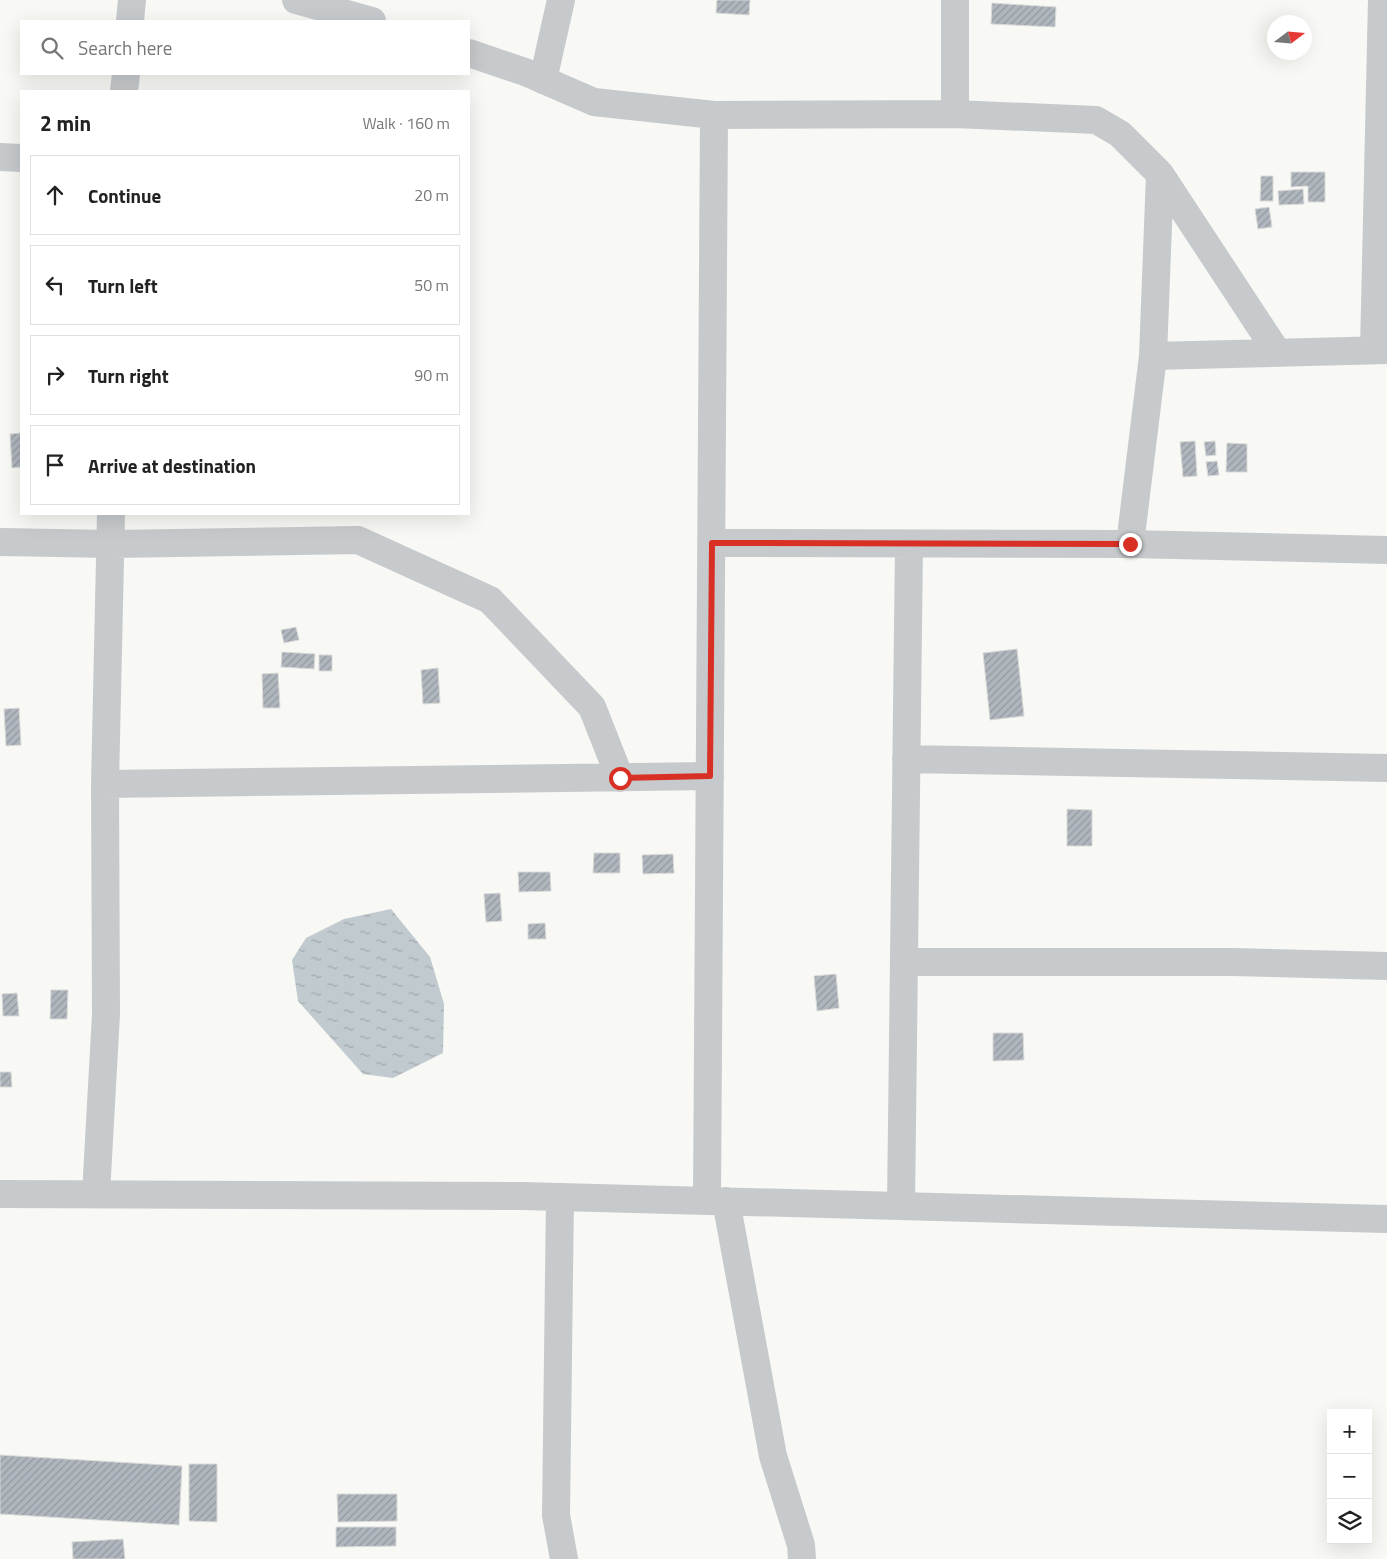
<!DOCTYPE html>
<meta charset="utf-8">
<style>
:root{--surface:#fff;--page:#f6f6f6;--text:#222;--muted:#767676;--line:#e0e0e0}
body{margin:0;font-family:"Titillium Web",sans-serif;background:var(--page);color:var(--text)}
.controls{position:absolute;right:15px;bottom:15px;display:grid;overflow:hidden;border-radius:0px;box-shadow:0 5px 20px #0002}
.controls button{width:45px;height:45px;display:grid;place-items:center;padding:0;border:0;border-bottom:1px solid var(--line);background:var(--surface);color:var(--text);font:25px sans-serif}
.compass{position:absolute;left:1267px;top:15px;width:45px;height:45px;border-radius:50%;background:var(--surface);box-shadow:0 5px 20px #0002;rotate:74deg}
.stop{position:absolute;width:15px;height:15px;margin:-11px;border:4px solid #d93025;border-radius:50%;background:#fff}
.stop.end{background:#d93025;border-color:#fff;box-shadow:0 1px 5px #0008}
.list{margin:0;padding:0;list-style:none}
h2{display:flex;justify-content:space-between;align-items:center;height:65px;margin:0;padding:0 20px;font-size:21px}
h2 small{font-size:16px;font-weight:400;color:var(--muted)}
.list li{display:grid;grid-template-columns:32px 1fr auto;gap:15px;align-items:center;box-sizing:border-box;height:80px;margin:0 10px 10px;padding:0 10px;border:1px solid var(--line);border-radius:0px}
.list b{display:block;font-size:19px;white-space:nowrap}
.list em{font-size:16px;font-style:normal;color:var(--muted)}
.icon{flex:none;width:28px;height:28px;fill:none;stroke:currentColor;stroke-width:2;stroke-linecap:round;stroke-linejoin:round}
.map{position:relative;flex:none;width:1387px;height:1559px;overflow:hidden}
.search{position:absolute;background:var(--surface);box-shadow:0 5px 20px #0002;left:20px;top:20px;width:450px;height:55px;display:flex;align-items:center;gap:12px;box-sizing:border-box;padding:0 18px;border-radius:0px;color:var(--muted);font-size:19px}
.panel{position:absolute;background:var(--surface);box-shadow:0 5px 20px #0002;left:20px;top:90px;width:450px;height:425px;border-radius:0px}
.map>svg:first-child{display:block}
</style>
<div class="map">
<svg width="1387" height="1559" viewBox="0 0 1387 1559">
<defs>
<pattern id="water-ripples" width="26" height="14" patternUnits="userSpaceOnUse" patternTransform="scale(1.25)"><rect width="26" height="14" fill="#c0cacf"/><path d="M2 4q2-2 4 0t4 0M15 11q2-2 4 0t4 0" fill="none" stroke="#a0a9ae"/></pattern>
<pattern id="building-hatch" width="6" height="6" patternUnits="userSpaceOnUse" patternTransform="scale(1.25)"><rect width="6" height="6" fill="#afb6bd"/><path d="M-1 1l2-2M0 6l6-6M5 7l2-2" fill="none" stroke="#92999f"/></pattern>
</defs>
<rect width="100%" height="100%" fill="#f8f8f5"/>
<path fill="url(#water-ripples)" d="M391,909L430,957L444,1004L443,1053L393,1078L363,1074L298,1001L292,960L306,938L344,919Z"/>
<path fill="url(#building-hatch)" stroke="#dadad8" d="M717,0H750L749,15L716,13Z
M992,3L1056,7L1055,27L991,24Z
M1291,172H1325V202H1308V186L1291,187Z
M1261,176H1273V201H1260Z
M1303,189L1304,204L1279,205L1278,191Z
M1269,207L1272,227L1258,229L1255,209Z
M21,433V467L12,468L10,434Z
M1195,441L1197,476L1183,477L1180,442Z
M1215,441L1216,455L1206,456L1204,442Z
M1227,443L1247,444V472H1226Z
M1217,461L1219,475L1208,476L1206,462Z
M296,627L299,640L284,643L281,630Z
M1017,649L1024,716L990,720L983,653Z
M282,652L315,654L314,669L281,667Z
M319,655H332V671H319Z
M438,668L440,703L423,704L421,670Z
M278,673L280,708H263L262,674Z
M19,708L21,745L6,746L4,709Z
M1067,809L1092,810V846H1067Z
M594,853H620V873H593Z
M673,854L674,873L643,874L642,855Z
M518,872H550L551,891L519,892Z
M500,893L502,921L486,922L484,894Z
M545,923L546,939H528V924Z
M836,974L839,1008L817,1011L814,976Z
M51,990H68L67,1019H50Z
M17,993L19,1016H3L2,994Z
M993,1033H1023L1024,1060L993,1061Z
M0,1072H11L12,1087H0Z
M0,1455L182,1466L179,1525L0,1514Z
M189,1464H217V1522L189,1521Z
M337,1494H397V1521L338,1522Z
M336,1527H396V1546L336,1547Z
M123,1539L125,1559H73L72,1542Z"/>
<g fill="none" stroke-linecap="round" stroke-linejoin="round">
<path stroke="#c6cacd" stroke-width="28" d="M296,0L372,21
M955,0V114
M130,21L132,0
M469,53L525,72L594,102L714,115L955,114L1096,120L1120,134L1160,174L1153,356L1130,544
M543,80L561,0
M124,91L126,74
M0,157L21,158
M1160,174L1277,352
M1374,350L1382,0
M1153,356L1387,350
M0,542L111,544L358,540L490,600L592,707L620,778
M712,543L1130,544L1387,550
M906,759L1387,768
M105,784L710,776
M904,962H1233L1387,966
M0,1194L523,1196L1387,1219
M96,1194L106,1014L105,784L111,514
M560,1197L556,1515L564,1559
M707,1201L714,115
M726,1201L773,1456L801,1545L802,1559
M901,1206L909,545"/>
</g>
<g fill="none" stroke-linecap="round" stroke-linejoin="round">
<path stroke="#d93025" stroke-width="6" d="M620,778L710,776L712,543L1130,544"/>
</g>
</svg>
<div class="controls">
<button>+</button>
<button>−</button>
<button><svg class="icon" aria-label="layers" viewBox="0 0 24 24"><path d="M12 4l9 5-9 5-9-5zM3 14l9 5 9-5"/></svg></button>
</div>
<svg class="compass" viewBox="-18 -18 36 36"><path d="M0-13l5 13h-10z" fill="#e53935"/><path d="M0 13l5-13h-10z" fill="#767676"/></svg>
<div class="stop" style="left:620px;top:778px"></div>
<div class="stop end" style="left:1130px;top:544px"></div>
<div class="search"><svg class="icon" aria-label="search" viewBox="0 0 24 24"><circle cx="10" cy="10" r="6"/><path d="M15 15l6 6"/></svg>Search here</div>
<section class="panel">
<h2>2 min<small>Walk · 160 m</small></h2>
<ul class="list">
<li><svg class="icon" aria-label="ahead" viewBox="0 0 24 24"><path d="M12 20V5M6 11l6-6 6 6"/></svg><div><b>Continue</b></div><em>20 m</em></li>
<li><svg class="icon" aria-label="left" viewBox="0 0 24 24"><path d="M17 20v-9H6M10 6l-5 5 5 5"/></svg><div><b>Turn left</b></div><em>50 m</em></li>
<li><svg class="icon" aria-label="right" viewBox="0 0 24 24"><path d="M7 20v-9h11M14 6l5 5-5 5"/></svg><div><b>Turn right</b></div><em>90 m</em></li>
<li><svg class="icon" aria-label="arrive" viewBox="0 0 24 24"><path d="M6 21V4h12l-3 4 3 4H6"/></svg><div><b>Arrive at destination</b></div></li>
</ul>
</section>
</div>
